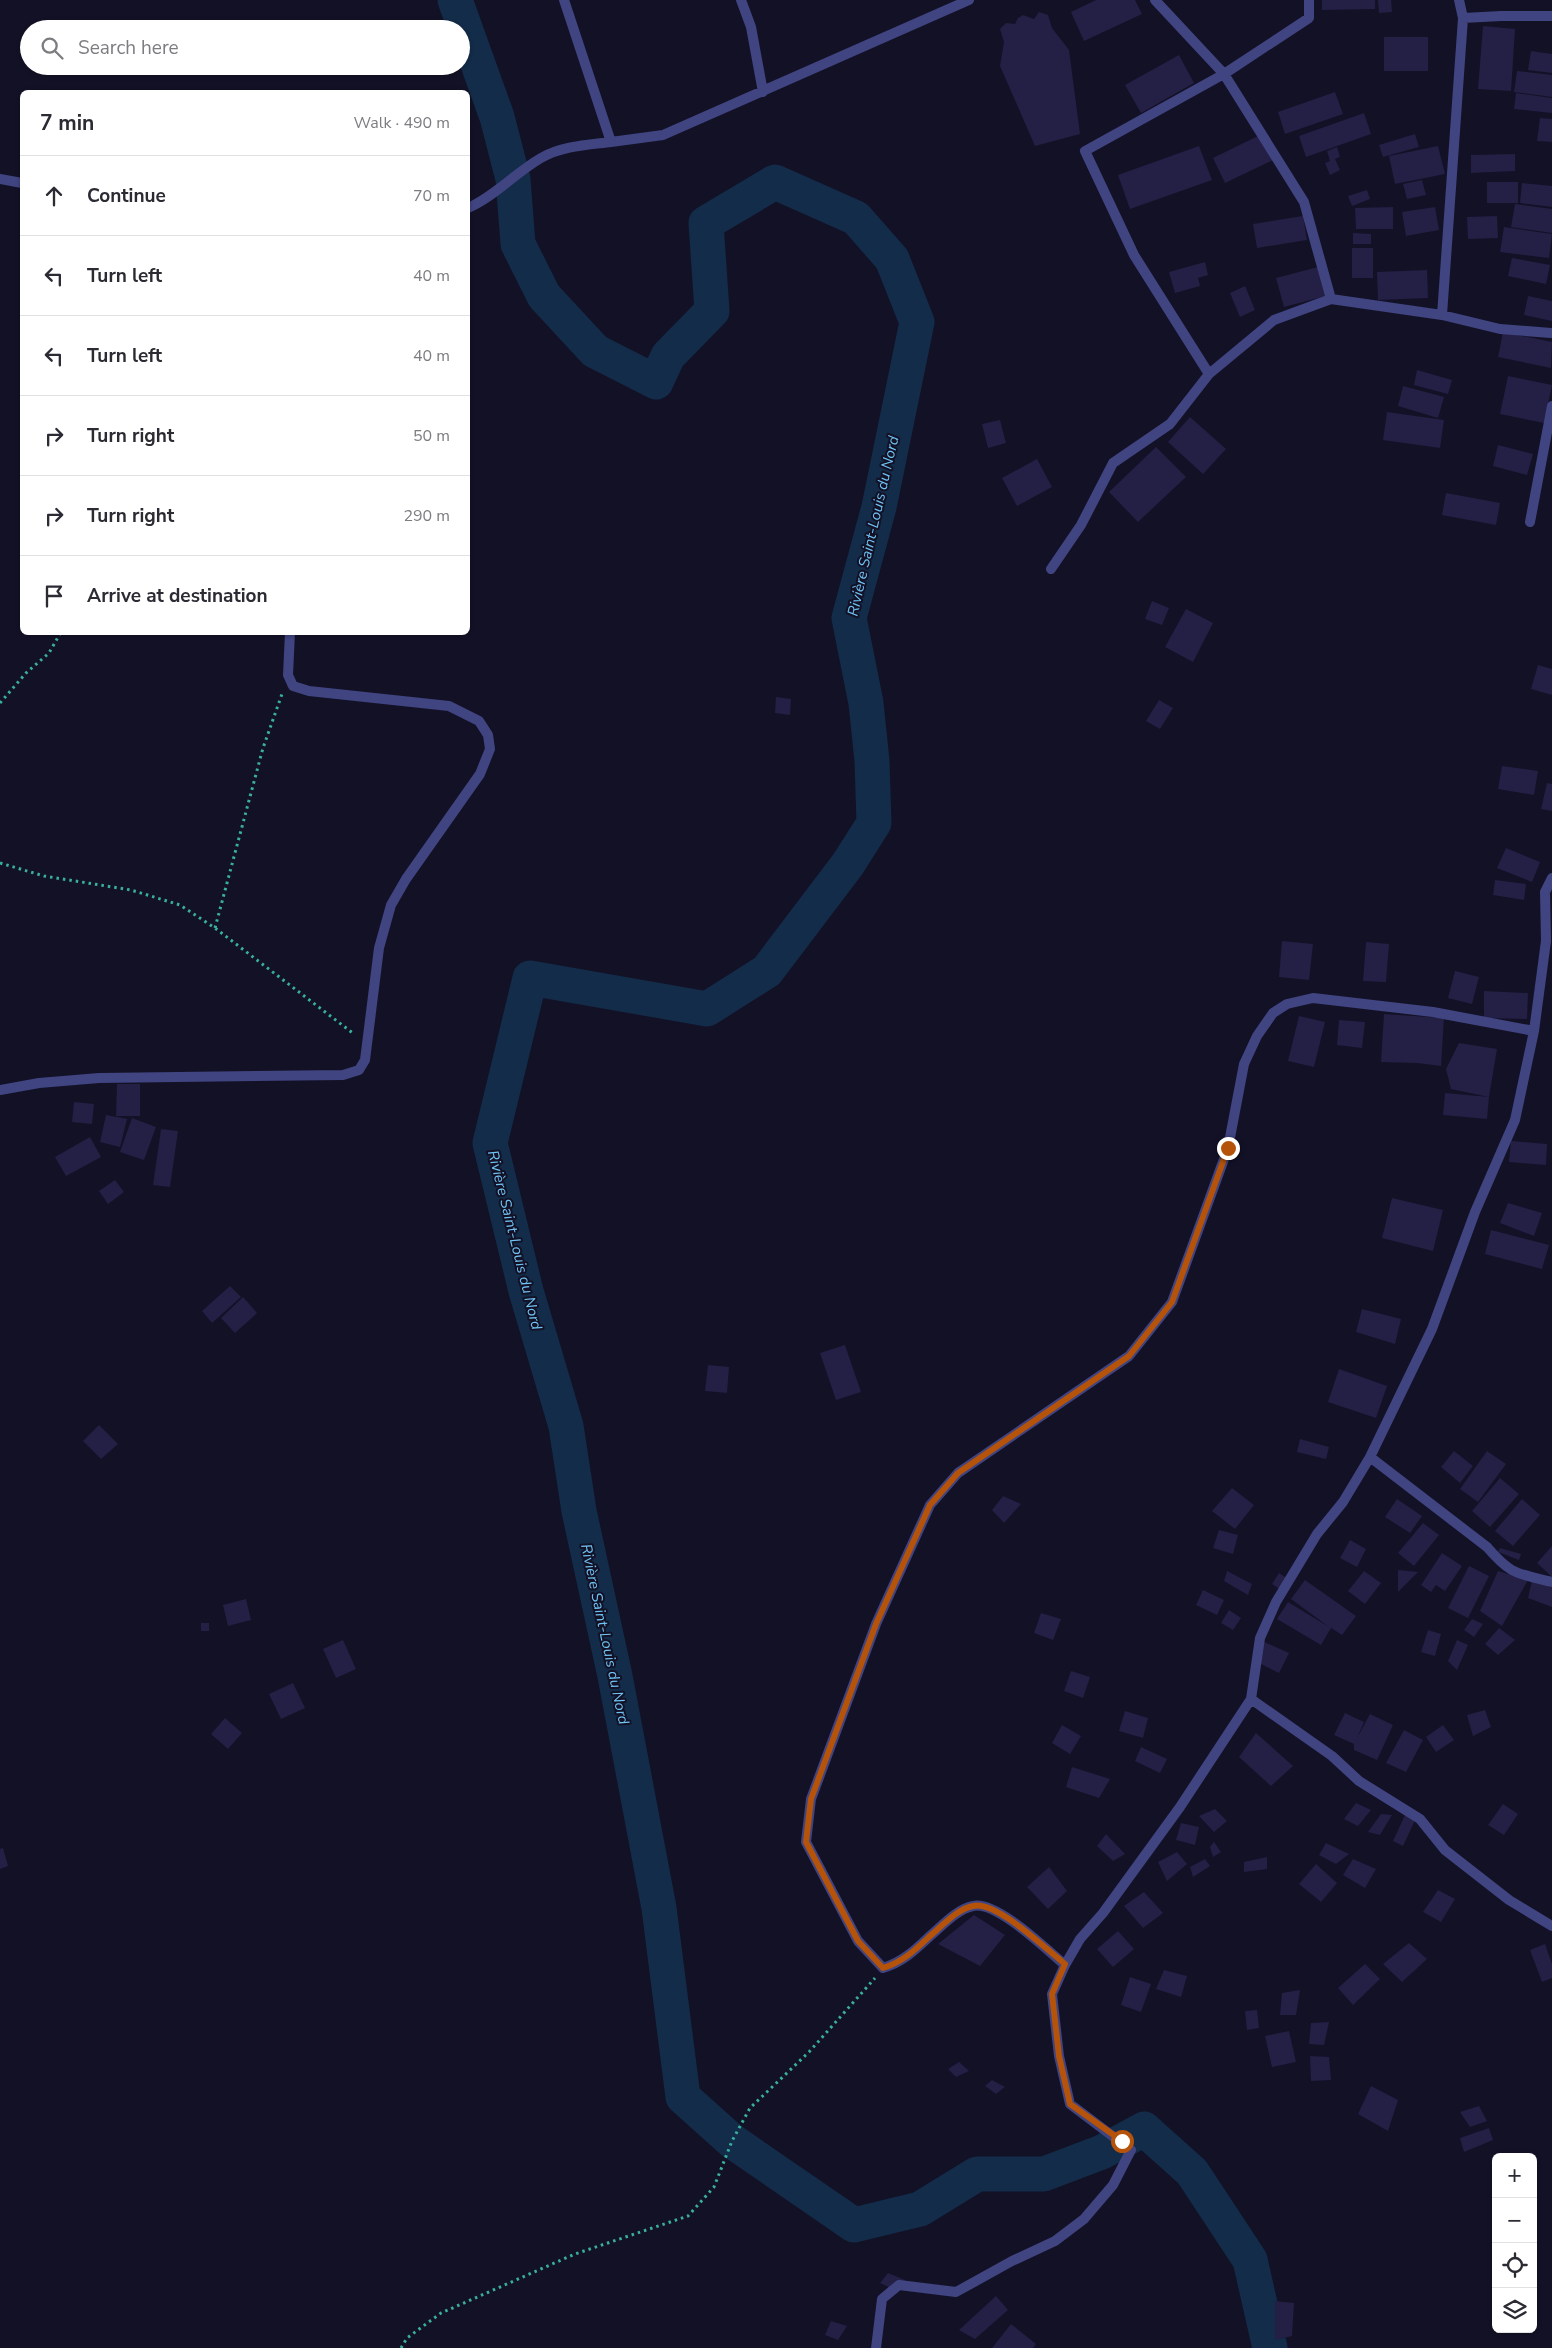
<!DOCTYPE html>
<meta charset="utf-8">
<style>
:root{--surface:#fff;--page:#f7f7f7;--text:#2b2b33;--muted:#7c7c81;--line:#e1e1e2}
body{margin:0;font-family:"Nunito Sans",sans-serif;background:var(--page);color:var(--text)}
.controls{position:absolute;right:15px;bottom:15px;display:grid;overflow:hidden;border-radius:8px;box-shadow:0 1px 4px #0004}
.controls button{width:45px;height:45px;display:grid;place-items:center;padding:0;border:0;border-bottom:1px solid var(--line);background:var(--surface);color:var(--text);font:25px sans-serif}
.stop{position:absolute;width:15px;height:15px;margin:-11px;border:4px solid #b45309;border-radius:50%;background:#fff}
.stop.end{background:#b45309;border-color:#fff;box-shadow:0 1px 5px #0008}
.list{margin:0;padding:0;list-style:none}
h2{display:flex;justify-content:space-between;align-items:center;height:65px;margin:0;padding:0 20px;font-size:21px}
h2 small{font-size:16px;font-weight:400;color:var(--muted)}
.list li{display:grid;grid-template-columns:32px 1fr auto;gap:15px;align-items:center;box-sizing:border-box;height:80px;padding:0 20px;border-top:1px solid var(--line)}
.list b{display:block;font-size:19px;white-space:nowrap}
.list em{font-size:16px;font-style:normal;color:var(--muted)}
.icon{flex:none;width:28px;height:28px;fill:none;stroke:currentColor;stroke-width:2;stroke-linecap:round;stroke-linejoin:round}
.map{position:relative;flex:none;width:1552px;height:2348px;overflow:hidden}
.search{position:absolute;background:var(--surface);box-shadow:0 1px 4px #0004;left:20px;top:20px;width:450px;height:55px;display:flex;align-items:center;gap:12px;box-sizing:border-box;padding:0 18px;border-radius:28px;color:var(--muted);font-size:19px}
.panel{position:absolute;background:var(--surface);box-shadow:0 1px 4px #0004;left:20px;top:90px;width:450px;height:545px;border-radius:8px}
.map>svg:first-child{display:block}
</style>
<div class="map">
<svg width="1552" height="2348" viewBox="0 0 1552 2348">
<rect width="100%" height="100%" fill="#131126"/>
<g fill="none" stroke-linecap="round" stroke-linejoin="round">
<path stroke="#132c49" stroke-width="35" d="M455,0L497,117L513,179L518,244L544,296L595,351L656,382L668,356L712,311L706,223L775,182L856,218L892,259L917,322L879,507L849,618L866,703L872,761L874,823L848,864L767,971L707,1009L530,978L490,1143L526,1291L566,1426L579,1511L615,1676L659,1908L683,2097L732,2141L854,2225L920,2209L977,2174H1044L1102,2152L1144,2129L1192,2172L1250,2260L1270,2348"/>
</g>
<path fill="#231f45" d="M1096,0H1135L1142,14L1084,41L1071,12Z
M1322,0H1375V9L1322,10Z
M1378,0H1391L1392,12L1379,13Z
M1039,12L1048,15L1052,28L1069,50L1080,134L1035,146L1000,66L1004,42L1000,29L1006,23L1015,24L1018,18L1023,15L1034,19Z
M1483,26L1515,29L1511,91L1478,89Z
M1384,37H1428V71H1384Z
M1531,51L1552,54V73L1528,70Z
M1179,55L1194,83L1141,113L1125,85Z
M1517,71L1552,75V97L1514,92Z
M1335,92L1343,114L1285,134L1278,112Z
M1516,93L1552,98V113L1514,109Z
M1364,113L1371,134L1306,157L1299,136Z
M1540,118L1552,119V142L1537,141Z
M1415,134L1419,147L1383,157L1379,145Z
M1260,135L1273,160L1225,183L1213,158Z
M1199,146L1212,180L1130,209L1118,175Z
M1438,146L1445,174L1395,184L1389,156Z
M1337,147L1340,157L1335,159L1340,170L1330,175L1325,163L1330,161L1327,151Z
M1515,154V171L1471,173V155Z
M1422,180L1426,195L1407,199L1403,184Z
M1487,182H1518V203H1487Z
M1522,183L1552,186V207L1520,203Z
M1367,190L1370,199L1352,206L1348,196Z
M1515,204L1552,209V233L1511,227Z
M1393,207V229H1356L1355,208Z
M1435,207L1439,230L1406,236L1402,212Z
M1303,216L1307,240L1257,248L1253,224Z
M1497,216L1498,238L1468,239L1467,217Z
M1504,227L1552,234L1549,258L1500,252Z
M1353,233L1371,234V244H1353Z
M1352,248H1373V278H1352Z
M1512,258L1550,265L1546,284L1508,276Z
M1205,262L1208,275L1198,278L1200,286L1175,293L1169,272Z
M1318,267L1326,296L1284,307L1276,278Z
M1427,270L1428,298L1378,300L1377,272Z
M1245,286L1255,310L1240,317L1230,293Z
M1528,296L1552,301V321L1524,315Z
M1503,332L1552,342L1551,368L1498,357Z
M1417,370L1452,380L1448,394L1414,385Z
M1508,376L1552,385L1544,423L1500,414Z
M1403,386L1444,397L1438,418L1398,406Z
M1387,412L1444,420L1440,448L1383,440Z
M1190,417L1226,449L1203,474L1168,442Z
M1000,420L1006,443L988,448L982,424Z
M1498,445L1533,454L1527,475L1493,466Z
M1156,447L1186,477L1138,522L1109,492Z
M1037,459L1052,487L1017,506L1002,478Z
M1446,493L1500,503L1496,525L1442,515Z
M1152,601L1169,608L1162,625L1145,619Z
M1186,609L1213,623L1193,662L1165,647Z
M1538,665L1552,669V695L1531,689Z
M776,697L791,699L790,715L775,713Z
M1159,700L1173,708L1160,729L1146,721Z
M1502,766L1538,771L1534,795L1498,789Z
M1547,783L1552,784V811L1541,809Z
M1506,848L1540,862L1532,882L1497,868Z
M1495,880L1526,884L1524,900L1493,895Z
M1282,941L1313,944L1309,980L1279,977Z
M1366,942L1389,944L1386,982L1363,981Z
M1455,971L1479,977L1472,1004L1448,998Z
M1484,991L1528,993L1527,1019L1484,1018Z
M1384,1014L1444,1018L1441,1066L1417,1063L1381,1062Z
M1299,1016L1325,1022L1314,1067L1288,1061Z
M1339,1020L1365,1022L1362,1048L1337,1045Z
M1459,1043L1497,1049L1489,1097L1451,1089L1446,1069Z
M117,1084H140V1116H116Z
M1445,1093L1489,1097L1487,1119L1443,1115Z
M74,1102L94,1104L92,1124L72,1122Z
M106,1115L127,1119L120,1147L100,1142Z
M132,1118L156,1127L144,1160L120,1152Z
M161,1129L178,1131L170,1187L153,1185Z
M90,1137L101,1157L66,1176L55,1157Z
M1511,1141L1547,1144L1546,1165L1509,1162Z
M115,1180L124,1192L108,1204L99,1191Z
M1392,1198L1443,1210L1433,1251L1382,1238Z
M1508,1203L1542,1213L1534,1236L1500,1223Z
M1491,1230L1549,1245L1542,1269L1485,1254Z
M230,1286L241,1297L212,1323L202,1311Z
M243,1297L257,1313L235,1333L221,1318Z
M1362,1309L1401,1319L1395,1344L1356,1332Z
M845,1345L861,1392L836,1400L820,1353Z
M708,1365L729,1367L727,1393L705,1391Z
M1339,1369L1387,1386L1376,1418L1328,1402Z
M99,1425L118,1444L101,1459L83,1441Z
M1300,1439L1329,1447L1326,1459L1297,1452Z
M1454,1451L1473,1466L1460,1483L1441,1467Z
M1487,1451L1506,1464L1478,1502L1460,1489Z
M1500,1478L1519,1494L1490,1527L1472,1511Z
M1232,1488L1254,1505L1235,1529L1212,1511Z
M1003,1496L1021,1504L1004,1523L992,1510Z
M1397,1499L1422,1516L1410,1533L1385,1517Z
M1522,1499L1540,1515L1513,1546L1495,1531Z
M1423,1523L1439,1535L1414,1566L1398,1553Z
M1219,1530L1238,1535L1233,1554L1213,1548Z
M1350,1540L1366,1549L1357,1567L1340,1558Z
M1552,1546V1577L1537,1563Z
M1500,1548L1521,1554L1519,1560L1498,1552Z
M1442,1553L1462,1566L1445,1591L1436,1585L1431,1592L1421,1585Z
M1469,1566L1489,1576L1468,1618L1448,1608Z
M1398,1570L1418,1572L1398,1592Z
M1227,1571L1252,1584L1248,1595L1224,1581Z
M1364,1571L1381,1583L1365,1604L1348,1591Z
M1498,1571L1528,1580L1502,1626L1480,1611Z
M1279,1573L1291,1581L1284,1592L1272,1584Z
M1305,1580L1356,1616L1342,1635L1331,1628L1321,1645L1277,1619L1288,1602L1329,1627L1291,1599Z
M1532,1580L1552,1585V1607L1528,1598Z
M1203,1590L1224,1600L1217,1615L1196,1605Z
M246,1599L251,1620L228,1626L223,1605Z
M1229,1610L1241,1618L1233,1630L1221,1623Z
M1041,1613L1061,1619L1053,1640L1034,1633Z
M1472,1619L1483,1624L1474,1637L1464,1630Z
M201,1623H209V1631H201Z
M1499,1628L1515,1640L1498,1655L1485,1644Z
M1428,1630L1441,1634L1435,1656L1421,1652Z
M343,1640L356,1669L336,1678L323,1649Z
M1457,1640L1468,1645L1457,1670L1448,1661Z
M1262,1641L1289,1653L1279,1673L1253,1660Z
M1071,1671L1090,1677L1083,1698L1064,1691Z
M293,1683L305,1708L281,1719L269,1694Z
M1485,1710L1491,1727L1473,1736L1467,1715Z
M1125,1711L1148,1718L1143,1738L1119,1731Z
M1345,1713L1364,1722L1357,1738L1370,1714L1393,1725L1377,1760L1354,1750V1744L1334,1735Z
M225,1718L242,1733L228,1749L211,1734Z
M1062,1725L1081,1736L1070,1754L1052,1743Z
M1443,1725L1454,1740L1436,1752L1426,1737Z
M1404,1730L1423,1740L1406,1772L1386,1763Z
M1256,1733L1293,1766L1271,1786L1239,1757Z
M1141,1747L1167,1759L1160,1773L1135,1761Z
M1072,1767L1110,1779L1099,1798L1066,1787Z
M1356,1803L1371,1810L1358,1826L1344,1819Z
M1503,1804L1518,1814L1504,1835L1488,1825Z
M1215,1809L1227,1821L1214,1832L1199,1816Z
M1381,1814L1392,1815L1380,1835L1368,1832Z
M1405,1815L1416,1818L1403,1846L1393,1841Z
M1181,1823L1199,1827L1195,1845L1176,1840Z
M1106,1834L1125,1854L1113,1861L1097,1846Z
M1214,1842L1221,1852L1213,1857L1210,1847Z
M1326,1843L1349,1854L1336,1864L1319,1855Z
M3,1848L8,1866L0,1869V1849Z
M1177,1852L1187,1864L1167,1881L1158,1862Z
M1267,1857V1869L1244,1872V1862Z
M1205,1859L1210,1866L1193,1877L1190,1867Z
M1353,1859L1376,1869L1365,1888L1343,1875Z
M1316,1864L1337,1883L1321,1902L1299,1884Z
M1049,1867L1067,1891L1048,1909L1027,1887Z
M1438,1890L1455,1899L1441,1922L1423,1912Z
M1144,1892L1163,1913L1143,1928L1124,1906Z
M974,1915L1005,1935L980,1966L938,1944Z
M1118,1931L1134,1949L1113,1967L1097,1949Z
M1409,1943L1427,1959L1402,1982L1383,1964Z
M1545,1944L1552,1964V1978L1542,1982L1530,1950Z
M1365,1964L1380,1979L1353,2005L1338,1988Z
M1164,1970L1187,1976L1181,1997L1156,1989Z
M1130,1977L1151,1984L1141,2012L1121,2005Z
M1300,1990L1296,2015H1280L1282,1993Z
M1257,2010L1259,2028L1247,2030L1245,2011Z
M1329,2022L1324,2045L1309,2044L1311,2023Z
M1289,2031L1296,2062L1272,2067L1265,2036Z
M1310,2056L1329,2057L1331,2080L1311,2081Z
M959,2062L969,2071L956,2077L948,2069Z
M992,2080L1005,2087L996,2094L985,2086Z
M1371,2086L1398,2100L1388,2131L1358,2114Z
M1479,2106L1487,2121L1470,2127L1460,2112Z
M1489,2128L1493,2140L1464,2152L1460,2138Z
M888,2273L905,2280L897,2291L880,2283Z
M996,2296L1008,2310L975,2339L959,2330Z
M1275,2301L1294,2303L1292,2336L1275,2340Z
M831,2321L847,2326L838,2340L825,2335Z
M1011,2324L1036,2344L1033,2348H992Z"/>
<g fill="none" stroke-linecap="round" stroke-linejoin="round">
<path stroke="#39b09e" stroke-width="3" stroke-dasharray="2.5 4" stroke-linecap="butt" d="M0,703L26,673L49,653L61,632
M0,863L44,876L131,890L180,905L215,928L354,1034
M215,928L263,748L282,694
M401,2348L407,2338L441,2313L575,2254L688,2216L714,2187L732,2141L750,2108L809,2052L875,1978"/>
<path stroke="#404481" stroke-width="10" d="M564,0L611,142L663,135L969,0
M741,0L751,27L763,92
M1155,0L1224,74L1304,202L1331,299L1442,315L1500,329L1551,333
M1463,18L1501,16H1552
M0,179L22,183
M468,208C495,196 515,173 541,158C562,146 587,145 611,142
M1442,315L1463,18L1459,0
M1209,374L1134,255L1085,151L1224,74L1309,18V0
M1530,522L1552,406
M1051,569L1081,525L1113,463L1170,424L1209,374L1274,320L1331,299
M0,1090L39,1083L99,1078L343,1075L359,1070L365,1060L379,948L391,905L406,879L480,774L490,749L488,735L479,721L449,706L309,691L293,686L288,675L290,632
M1370,1457L1487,1547C1512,1576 1517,1573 1552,1582
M1251,1699L1332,1756L1359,1781L1420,1819L1445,1850L1509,1900L1552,1926
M1065,1965C1047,1950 996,1900 973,1906C957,1909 942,1926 930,1936C915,1950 903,1962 883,1968L858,1941L806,1842L811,1799L876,1624L930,1505L958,1473L1129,1356L1172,1302L1228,1148L1244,1064L1257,1036L1273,1013L1287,1004L1313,998L1433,1012L1534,1031
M876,2348L882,2299L899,2285L956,2292L1012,2261L1055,2241L1084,2219L1113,2185L1131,2150L1070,2104L1059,2056L1052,1994L1065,1965L1080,1939L1103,1913L1180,1807L1251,1699L1260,1638L1276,1602L1317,1534L1343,1502L1370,1457L1432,1329L1475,1212L1515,1120L1534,1031L1546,941L1545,892L1552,878"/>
</g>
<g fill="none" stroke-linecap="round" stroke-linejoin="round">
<path stroke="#b45309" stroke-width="6" d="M1122,2141L1070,2104L1059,2056L1052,1994L1065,1964C1047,1950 996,1900 973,1906C957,1909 942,1926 930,1936C915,1950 903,1962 883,1968L858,1941L806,1842L811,1799L876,1624L930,1505L958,1473L1129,1356L1172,1302L1228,1148"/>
</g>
<g text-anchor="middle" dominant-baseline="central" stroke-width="4" stroke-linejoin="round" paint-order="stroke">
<g font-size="15" font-style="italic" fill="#6fc3f4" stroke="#131126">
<text transform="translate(873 526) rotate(-77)">Rivière Saint-Louis du Nord</text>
<text transform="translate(515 1240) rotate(76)">Rivière Saint-Louis du Nord</text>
<text transform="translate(605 1634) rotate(78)">Rivière Saint-Louis du Nord</text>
</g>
</g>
</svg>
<div class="controls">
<button>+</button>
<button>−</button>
<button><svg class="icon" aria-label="locate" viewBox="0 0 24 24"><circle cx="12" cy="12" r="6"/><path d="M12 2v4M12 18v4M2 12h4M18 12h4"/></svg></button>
<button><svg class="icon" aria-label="layers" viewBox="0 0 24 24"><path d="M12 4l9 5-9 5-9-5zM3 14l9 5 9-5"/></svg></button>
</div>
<div class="stop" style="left:1122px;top:2141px"></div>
<div class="stop end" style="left:1228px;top:1148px"></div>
<div class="search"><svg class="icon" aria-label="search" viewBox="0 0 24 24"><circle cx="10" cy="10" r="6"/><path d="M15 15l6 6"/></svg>Search here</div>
<section class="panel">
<h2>7 min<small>Walk · 490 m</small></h2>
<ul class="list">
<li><svg class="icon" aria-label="ahead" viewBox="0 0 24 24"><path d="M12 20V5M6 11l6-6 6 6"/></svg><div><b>Continue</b></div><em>70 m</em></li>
<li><svg class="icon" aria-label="left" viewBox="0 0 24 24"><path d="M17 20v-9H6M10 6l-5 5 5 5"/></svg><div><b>Turn left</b></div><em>40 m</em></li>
<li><svg class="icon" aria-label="left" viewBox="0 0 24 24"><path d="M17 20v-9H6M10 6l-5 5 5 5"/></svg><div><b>Turn left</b></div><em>40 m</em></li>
<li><svg class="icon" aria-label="right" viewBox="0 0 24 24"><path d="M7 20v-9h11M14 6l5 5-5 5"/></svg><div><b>Turn right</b></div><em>50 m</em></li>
<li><svg class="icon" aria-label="right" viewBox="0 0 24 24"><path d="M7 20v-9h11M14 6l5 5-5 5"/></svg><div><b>Turn right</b></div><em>290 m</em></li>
<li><svg class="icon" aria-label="arrive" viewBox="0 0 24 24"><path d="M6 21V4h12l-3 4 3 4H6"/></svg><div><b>Arrive at destination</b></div></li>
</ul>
</section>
</div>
